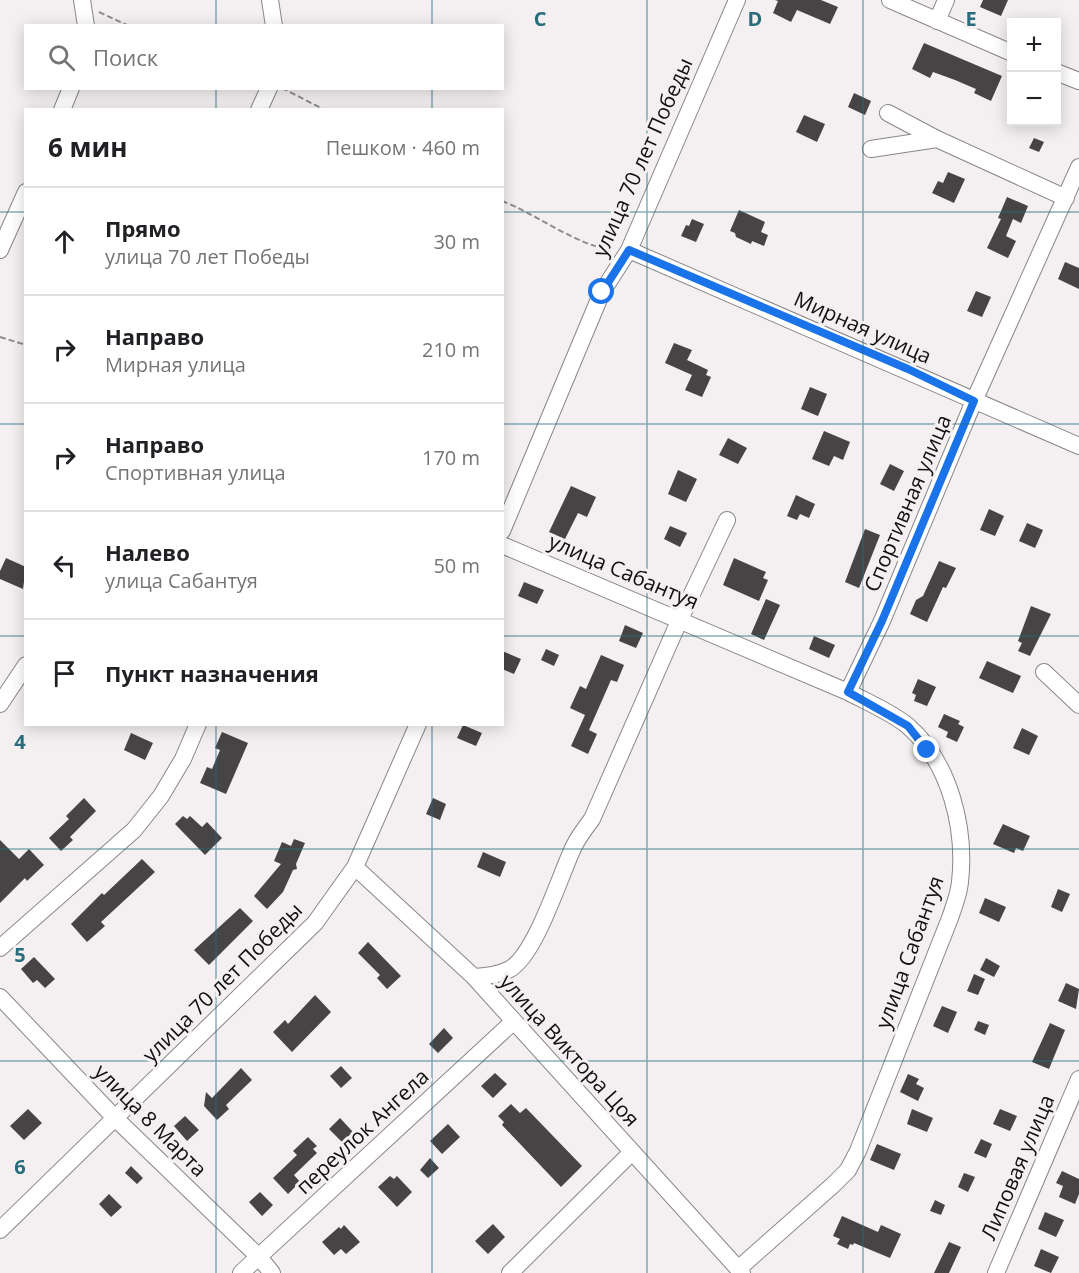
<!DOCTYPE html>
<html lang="ru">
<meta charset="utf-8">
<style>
:root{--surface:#fff;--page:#f2f2f2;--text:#202124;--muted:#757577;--line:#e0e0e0}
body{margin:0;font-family:"Open Sans",sans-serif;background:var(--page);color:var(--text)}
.controls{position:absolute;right:18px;top:18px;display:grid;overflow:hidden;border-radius:0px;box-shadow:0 3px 15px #0003}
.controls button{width:54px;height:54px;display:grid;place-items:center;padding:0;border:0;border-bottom:2px solid var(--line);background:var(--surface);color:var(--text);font:30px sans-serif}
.stop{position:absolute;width:18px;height:18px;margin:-14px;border:4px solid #1a73e8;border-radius:50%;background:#fff}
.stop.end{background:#1a73e8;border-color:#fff;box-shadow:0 2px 6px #0008}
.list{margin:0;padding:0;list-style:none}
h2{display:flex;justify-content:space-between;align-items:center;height:78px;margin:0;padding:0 24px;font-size:26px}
h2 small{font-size:20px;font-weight:400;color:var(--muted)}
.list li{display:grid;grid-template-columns:39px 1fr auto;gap:18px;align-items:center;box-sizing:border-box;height:108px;padding:0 24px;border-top:2px solid var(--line)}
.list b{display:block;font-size:22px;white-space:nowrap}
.list p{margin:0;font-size:20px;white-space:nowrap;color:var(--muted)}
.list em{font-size:20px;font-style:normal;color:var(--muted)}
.icon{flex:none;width:33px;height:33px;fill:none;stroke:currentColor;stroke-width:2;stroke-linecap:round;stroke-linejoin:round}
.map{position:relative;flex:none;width:1079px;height:1273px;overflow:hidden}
.search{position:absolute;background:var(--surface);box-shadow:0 3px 15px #0003;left:24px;top:24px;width:480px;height:66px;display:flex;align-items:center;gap:15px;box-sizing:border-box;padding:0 21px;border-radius:0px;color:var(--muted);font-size:22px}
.panel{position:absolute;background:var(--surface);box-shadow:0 3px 15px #0003;left:24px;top:108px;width:480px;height:618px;border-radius:0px}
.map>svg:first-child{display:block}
</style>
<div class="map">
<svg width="1079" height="1273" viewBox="0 0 1079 1273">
<rect width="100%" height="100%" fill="#f4f0f1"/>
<path fill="#474445" d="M775,0H821L838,7L830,24L797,10L791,22L773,13L778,1Z
M983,0H1008L1001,16L980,7Z
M924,43L1002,76L991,101L974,93L976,89L955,80L933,72L930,78L912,69Z
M854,93L871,101L865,115L848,107Z
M804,115L825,124L817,142L796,132Z
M1034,138L1044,142L1039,152L1029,148Z
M948,172L965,179L954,203L932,193L938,181L943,183Z
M1007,197L1028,206L1021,223L1013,219L1006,236L1016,241L1008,258L987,248L1001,219L998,218Z
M739,210L765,222L761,232L768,235L764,246L752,241L751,244L736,237L735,233L730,231Z
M692,219L704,224L696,242L681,236L686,225L689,226Z
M1065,262L1079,268V289L1058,279Z
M976,291L991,297L982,317L967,311Z
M674,343L692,350L687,360L708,370L706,375L711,377L702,397L685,390L692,375L665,363Z
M810,387L827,394L818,416L801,409Z
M824,431L850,442L843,460L834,456L829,466L812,459Z
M728,438L747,448L738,464L719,455Z
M890,464L904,471L894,491L880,484Z
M678,470L697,479L686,502L668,494Z
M571,486L596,497L587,517L578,513L565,539L549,532Z
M796,495L815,504L809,518L800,514L797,520L787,516Z
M989,509L1004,516L995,536L980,530Z
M1027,523L1043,530L1035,548L1019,541Z
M670,526L687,533L680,547L664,539Z
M865,529L880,535L859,588L845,582Z
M6,558L26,567L23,589L0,579V571Z
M734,558L766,572L763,578L768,580L759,601L723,585Z
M939,561L956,568L946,588L943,587L927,622L910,614L916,600L923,596Z
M524,582L544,590L537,604L518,596Z
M766,599L780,605L764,640L751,634Z
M1031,606L1051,614L1030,656L1018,651L1022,643L1018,641Z
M625,625L643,633L636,648L619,641Z
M814,636L835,645L829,658L809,649Z
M546,649L559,655L554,666L541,660Z
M502,651L521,659L514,674L502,669Z
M601,655L624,665L617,682L611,680L589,730L597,734L588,754L571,746L585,715L570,708L580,686L586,689Z
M987,661L1021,676L1013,693L979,678Z
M918,679L936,687L927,706L914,701L916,695L912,693Z
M944,714L960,721L958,724L964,727L957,742L946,737L948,732L938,727Z
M463,725L482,733L476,746L457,738Z
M1022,728L1038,736L1029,755L1013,748Z
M222,732L248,743L226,794L200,783L207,767L212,769L220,750L215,748Z
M131,733L153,743L145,760L124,750Z
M84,798L96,811L70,837L73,840L61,851L49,838L69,819L66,816Z
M433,798L446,804L440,820L426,814Z
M183,816L187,819L190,816L202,827L207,822L222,838L205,855L175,824Z
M1003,824L1030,836L1023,851L1016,848L1014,853L993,844Z
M294,839L305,843L296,864L297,869L293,870L283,892L267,909L254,896L281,864L274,861L282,842L291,846Z
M0,840L19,859L29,849L44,865L27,881L25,878L0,903Z
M483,852L506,862L500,877L477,867Z
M142,859L155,872L101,922L105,926L87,942L71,924L102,893L104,895Z
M1058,889L1070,894L1062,912L1051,907Z
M985,898L1006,907L999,922L979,913Z
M240,908L253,921L209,965L194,950Z
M368,942L401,976L387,989L377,978L380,975L358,953Z
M34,957L55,979L45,988L37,980L33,983L21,969Z
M986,958L1000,966L994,977L980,970Z
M974,974L985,979L978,995L967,991Z
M1066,983L1079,989L1076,1009L1058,1001Z
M315,995L331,1012L292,1052L273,1032L285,1020L288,1024Z
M942,1006L957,1012L948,1033L933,1026Z
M978,1021L989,1025L985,1035L974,1030Z
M1050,1023L1065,1030L1049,1069L1032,1062Z
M444,1028L453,1038L438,1053L429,1044Z
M341,1066L352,1078L341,1088L330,1076Z
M241,1068L252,1080L226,1105L229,1109L217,1120L204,1106L206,1092L212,1098Z
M495,1073L507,1084L493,1098L481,1086Z
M908,1074L919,1079L916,1084L924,1088L918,1101L900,1092Z
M511,1104L520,1113L526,1108L582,1166L561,1187L502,1125L504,1122L498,1116Z
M28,1109L42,1123L24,1140L10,1126Z
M912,1109L933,1118L927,1132L907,1124Z
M1000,1109L1017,1116L1010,1131L993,1124Z
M185,1116L199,1130L187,1141L174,1126Z
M340,1118L353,1132L342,1142L329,1129Z
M448,1124L460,1137L442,1154L430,1141Z
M308,1137L317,1146L313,1149L317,1153L294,1175L300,1182L288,1194L273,1178L297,1155L293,1151Z
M981,1139L992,1144L986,1158L974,1153Z
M877,1144L901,1154L894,1170L870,1160Z
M430,1158L439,1168L428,1178L420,1170Z
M131,1166L143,1178L137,1184L125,1173Z
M1062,1171L1079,1179V1194L1075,1204L1059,1197L1063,1186L1056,1183Z
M964,1173L975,1177L968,1192L958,1187Z
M390,1176L394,1179L397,1176L412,1192L397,1207L378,1187Z
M260,1192L273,1205L262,1216L249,1202Z
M109,1194L122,1207L111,1217L99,1204Z
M935,1200L945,1205L941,1215L930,1211Z
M1045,1212L1064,1220L1056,1237L1038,1229Z
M842,1216L878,1232L881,1225L901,1234L890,1258L854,1243L853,1245L850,1244L848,1249L837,1244L840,1239L833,1236Z
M493,1224L505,1237L488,1254L475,1241Z
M344,1225L360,1242L346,1254L341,1249L334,1255L322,1242L339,1227L341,1229Z
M949,1242L961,1247L949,1273H934Z
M1041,1249L1059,1257L1051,1273L1034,1266Z"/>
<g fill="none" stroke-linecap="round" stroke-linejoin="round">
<defs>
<path id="minor" d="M82,0L86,26
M270,0L274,26
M890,0L1012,53
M937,21L946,0
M1056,72L1079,81
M62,110L71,88
M259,110L269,88
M888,113L937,139
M871,149L937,139L1066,198
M0,250L26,192
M629,250L1079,446
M502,531L602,292L629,250L737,0
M502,545L848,692C867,702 891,712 908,726C950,763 966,828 960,882C959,894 954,906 950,918L858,1151L848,1170L833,1185L738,1269
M1044,672L1079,705
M848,692L882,621L974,401L1079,167
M0,704L26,665
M355,867L474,977L742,1273
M0,948L134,830L161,796L183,759L198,724
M474,977C486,976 499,975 510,969C536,954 560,875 574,846C579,836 586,827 592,819L680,619L727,520
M0,997L115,1118L259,1257L272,1273
M0,1230L315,923L355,867L418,724
M241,1273L514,1021
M510,1273L632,1152
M996,1273L1079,1079"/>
</defs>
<use href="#minor" stroke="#8a8687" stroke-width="18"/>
<path stroke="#8f8c8d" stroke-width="2" stroke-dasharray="6 3" stroke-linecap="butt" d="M99,12L129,26
M282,88L325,110
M502,201C535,213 580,248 612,249
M0,337L26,345"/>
<use href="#minor" stroke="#fff" stroke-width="16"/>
</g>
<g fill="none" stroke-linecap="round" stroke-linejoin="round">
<path stroke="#1a73e8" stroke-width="8" d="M602,292L629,250L908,369L974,401L882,621L848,692L908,726L927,750"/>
</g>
<path fill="none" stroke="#276d7b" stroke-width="1.5" stroke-opacity="0.55" d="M216,0V26M432,0V26M647,0V1273M863,0V1273M216,88V110M432,88V110M0,212H26M502,212H1079M0,424H26M502,424H1079M0,636H26M502,636H1079M216,724V1273M432,724V1273M0,849H1079M0,1061H1079"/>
<g text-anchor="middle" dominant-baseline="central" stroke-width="6" stroke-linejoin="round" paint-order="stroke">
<g font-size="21" fill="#111010" stroke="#f4f0f1">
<text transform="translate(642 157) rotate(-66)">улица 70 лет Победы</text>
<text transform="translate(863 327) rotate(24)">Мирная улица</text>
<text transform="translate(907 503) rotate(-67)">Спортивная улица</text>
<text transform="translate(624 571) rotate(23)">улица Сабантуя</text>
<text transform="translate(909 952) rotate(-70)">улица Сабантуя</text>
<text transform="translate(222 982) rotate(-45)">улица 70 лет Победы</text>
<text transform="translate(570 1050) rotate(48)">улица Виктора Цоя</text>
<text transform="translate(151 1120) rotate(45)">улица 8 Марта</text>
<text transform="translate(362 1131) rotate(-43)">переулок Ангела</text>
<text transform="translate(1017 1167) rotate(-67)">Липовая улица</text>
</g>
</g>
<g font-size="20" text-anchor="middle" font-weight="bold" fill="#276d7b" stroke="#f4f0f1" stroke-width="6" stroke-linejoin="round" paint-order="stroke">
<text x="540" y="26">C</text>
<text x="755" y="26">D</text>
<text x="971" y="26">E</text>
<text x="20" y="749">4</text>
<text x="20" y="962">5</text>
<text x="20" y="1174">6</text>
</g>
</svg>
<div class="controls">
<button>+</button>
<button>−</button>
</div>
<div class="stop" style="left:602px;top:292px"></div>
<div class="stop end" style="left:927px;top:750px"></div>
<div class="search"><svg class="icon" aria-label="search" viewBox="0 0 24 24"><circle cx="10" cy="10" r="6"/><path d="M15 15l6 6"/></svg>Поиск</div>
<section class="panel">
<h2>6 мин<small>Пешком · 460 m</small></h2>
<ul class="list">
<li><svg class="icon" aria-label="ahead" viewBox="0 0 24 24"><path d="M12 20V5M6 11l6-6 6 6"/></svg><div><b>Прямо</b><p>улица 70 лет Победы</p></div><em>30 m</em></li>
<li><svg class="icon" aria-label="right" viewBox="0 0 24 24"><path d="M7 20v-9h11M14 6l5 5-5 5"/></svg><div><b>Направо</b><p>Мирная улица</p></div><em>210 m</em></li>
<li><svg class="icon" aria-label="right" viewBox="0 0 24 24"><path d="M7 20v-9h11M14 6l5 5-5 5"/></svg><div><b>Направо</b><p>Спортивная улица</p></div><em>170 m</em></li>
<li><svg class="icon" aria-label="left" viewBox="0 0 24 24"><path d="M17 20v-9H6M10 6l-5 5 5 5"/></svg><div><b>Налево</b><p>улица Сабантуя</p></div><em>50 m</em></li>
<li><svg class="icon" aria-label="arrive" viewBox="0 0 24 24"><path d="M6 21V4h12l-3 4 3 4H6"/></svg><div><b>Пункт назначения</b></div></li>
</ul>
</section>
</div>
